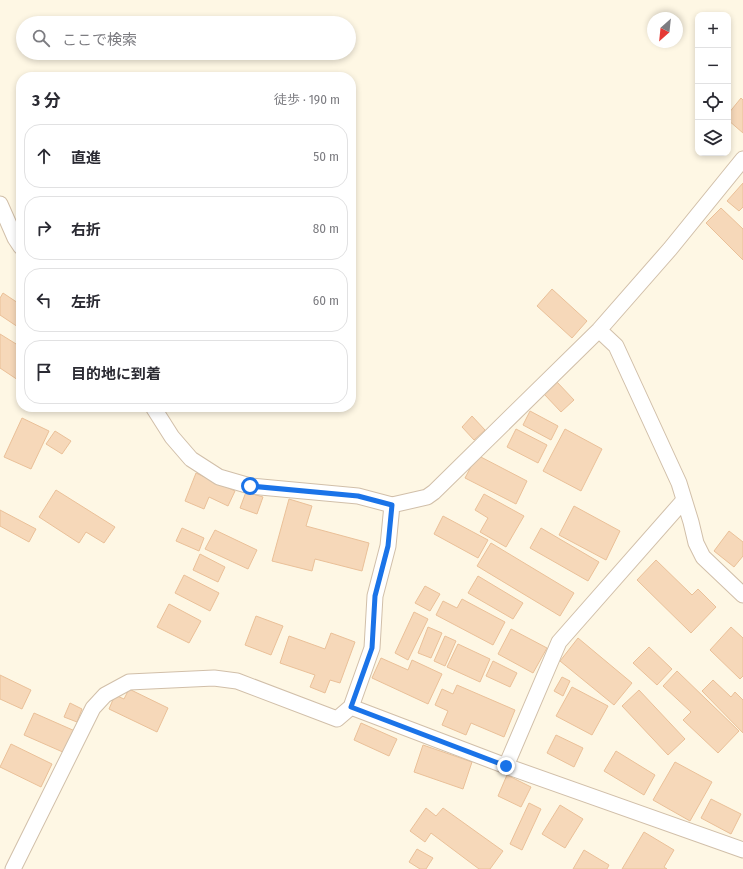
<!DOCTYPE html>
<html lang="ja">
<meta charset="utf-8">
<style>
:root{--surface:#fff;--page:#f2f2f3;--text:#2b2b33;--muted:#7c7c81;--line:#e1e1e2}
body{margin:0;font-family:"Fira Sans Condensed","Noto Sans JP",sans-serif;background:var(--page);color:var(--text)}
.controls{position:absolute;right:12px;top:12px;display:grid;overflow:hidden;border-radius:8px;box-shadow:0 2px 6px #0003}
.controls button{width:36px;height:36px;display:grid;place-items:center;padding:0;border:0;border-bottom:1px solid var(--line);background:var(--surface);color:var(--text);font:20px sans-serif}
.compass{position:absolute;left:647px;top:12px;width:36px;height:36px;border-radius:50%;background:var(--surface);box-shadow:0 2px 6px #0003;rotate:207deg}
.stop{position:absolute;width:12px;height:12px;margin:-9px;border:3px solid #1a73e8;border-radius:50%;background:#fff}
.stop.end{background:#1a73e8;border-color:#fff;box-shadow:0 1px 4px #0008}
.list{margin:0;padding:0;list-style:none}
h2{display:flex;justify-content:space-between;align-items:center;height:52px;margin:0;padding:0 16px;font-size:17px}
h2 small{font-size:13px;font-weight:400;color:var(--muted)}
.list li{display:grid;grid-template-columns:26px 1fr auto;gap:12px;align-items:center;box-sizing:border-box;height:64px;margin:0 8px 8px;padding:0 8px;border:1px solid var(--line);border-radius:16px}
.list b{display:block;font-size:15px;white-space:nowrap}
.list em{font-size:13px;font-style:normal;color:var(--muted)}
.icon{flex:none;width:22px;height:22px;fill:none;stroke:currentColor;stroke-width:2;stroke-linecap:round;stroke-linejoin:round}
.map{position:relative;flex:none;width:743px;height:869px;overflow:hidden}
.search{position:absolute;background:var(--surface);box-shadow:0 2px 6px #0003;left:16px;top:16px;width:340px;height:44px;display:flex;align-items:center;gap:10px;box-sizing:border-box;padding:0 14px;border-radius:22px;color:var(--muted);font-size:15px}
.panel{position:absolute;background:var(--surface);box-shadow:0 2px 6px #0003;left:16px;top:72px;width:340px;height:340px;border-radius:16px}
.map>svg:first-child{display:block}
</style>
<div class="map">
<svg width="743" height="869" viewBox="0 0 743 869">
<rect width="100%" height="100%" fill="#fef7e4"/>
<path fill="#f6d8b9" stroke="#eac098" d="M741,98L743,100V133L728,120V114Z
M743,183V207L739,211L727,201Z
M721,208L743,229V260L706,223Z
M552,289L587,321L572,338L537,306Z
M3,293L21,305V329L0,315V298Z
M0,334L21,347V375L18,380L0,368Z
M557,382L574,400L561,412L544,394Z
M530,411L558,426L551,440L523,425Z
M472,416L485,430L474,440L462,427Z
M22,418L49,431L31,469L4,457Z
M516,429L547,445L538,463L507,447Z
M565,429L602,449L581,491L543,471Z
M55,431L71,441L62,454L46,444Z
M477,455L527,481L516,504L465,478Z
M196,473L235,491L228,506L209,497L204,509L185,501Z
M56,490L115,527L104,543L86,532L79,543L39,517Z
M246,492L263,497L257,514L240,508Z
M484,494L524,516L506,547L480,532L488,518L475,510Z
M289,499L312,506L306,526L369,543L362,571L315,559L312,571L272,561Z
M574,506L620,531L606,560L559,535Z
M0,510L36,529L29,542L0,526Z
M443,516L488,540L478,558L434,534Z
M182,528L204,538L199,551L176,541Z
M541,528L599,562L588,581L530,548Z
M215,530L257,550L248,569L205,549Z
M729,531L743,542V556L734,567L714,551Z
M491,543L574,593L560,616L477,566Z
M200,554L225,567L218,582L193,570Z
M656,560L692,595L698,589L716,607L691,633L637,580Z
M184,575L219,593L210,611L175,593Z
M478,576L523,603L513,619L468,593Z
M425,586L440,594L430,611L415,603Z
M462,599L505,622L493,645L436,615L443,601L457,608Z
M169,604L201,621L189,643L157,627Z
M414,612L428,619L408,660L395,653Z
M256,616L283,626L271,655L245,645Z
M428,627L442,633L431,658L418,653Z
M731,627L743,638V676L740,679L710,650Z
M511,629L547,648L533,673L498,654Z
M331,633L355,642L340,683L330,680L325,693L310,687L315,675L280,663L289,636L325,649Z
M445,636L456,641L445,666L434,661Z
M578,638L632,683L614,705L560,661Z
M458,644L490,659L480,682L447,667Z
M649,647L672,669L657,685L633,663Z
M381,658L408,670L412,660L442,674L428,704L372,678Z
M493,661L517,673L510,687L486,676Z
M677,671L739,731L718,753L683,720L691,712L663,686Z
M0,675L31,690L22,709L0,699Z
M562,677L570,681L563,696L554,691Z
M713,680L731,697L735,692L743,700V733L702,691Z
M457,685L515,710L504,737L471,723L466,735L442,725L448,711L435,705L442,689L453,694Z
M572,687L608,706L592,735L556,716Z
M129,689L168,708L157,732L109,709L115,695L124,699Z
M639,690L685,739L668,755L622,706Z
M70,703L82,709L77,722L64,717Z
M34,713L75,731L65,753L24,735Z
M361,723L397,739L389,756L354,740Z
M556,735L583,748L574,767L547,753Z
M11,744L52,764L41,787L0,767Z
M423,745L472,762L463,789L414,772Z
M616,751L655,775L644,795L604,771Z
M675,762L712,782L690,821L653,800Z
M507,775L531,787L521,807L498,796Z
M711,799L741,814L731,834L701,818Z
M529,803L541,809L522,850L510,844Z
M560,805L583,819L565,848L542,834Z
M426,808L436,816L443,808L503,851L490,869H479L431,833L425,842L410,831Z
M644,832L674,850L664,867L667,869H622Z
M417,849L433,858L426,869H420L409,862Z
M584,850L609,865L607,869H573Z"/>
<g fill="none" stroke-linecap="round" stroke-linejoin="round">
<defs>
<path id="minor" d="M0,204L15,238L21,247
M599,330L616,346L679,483L691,522L696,543L703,557L743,595
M153,407L172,437L191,459L219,477L250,486L358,496L392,505L427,497L434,492L599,330L670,249L743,159
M351,707L506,766L743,850
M506,766L559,642L684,500
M13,869L93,708L105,695L129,682L214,678L237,681L337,719L351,707L372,648L375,596L388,546L392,505"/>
</defs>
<use href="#minor" stroke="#d1bfa9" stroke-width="17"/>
<use href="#minor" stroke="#fff" stroke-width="15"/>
</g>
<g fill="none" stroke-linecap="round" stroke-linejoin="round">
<path stroke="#1a73e8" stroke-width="5" d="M250,486L358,496L392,505L388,546L375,596L372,648L351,707L506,766"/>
</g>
</svg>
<div class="controls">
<button>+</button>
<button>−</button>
<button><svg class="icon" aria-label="locate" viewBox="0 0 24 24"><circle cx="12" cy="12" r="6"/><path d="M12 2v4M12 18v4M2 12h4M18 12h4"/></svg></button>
<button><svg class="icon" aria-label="layers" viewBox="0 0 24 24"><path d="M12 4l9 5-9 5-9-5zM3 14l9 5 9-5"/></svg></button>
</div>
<svg class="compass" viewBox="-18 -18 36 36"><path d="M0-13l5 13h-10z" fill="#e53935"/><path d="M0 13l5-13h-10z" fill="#7c7c81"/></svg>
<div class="stop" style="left:250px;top:486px"></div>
<div class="stop end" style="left:506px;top:766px"></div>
<div class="search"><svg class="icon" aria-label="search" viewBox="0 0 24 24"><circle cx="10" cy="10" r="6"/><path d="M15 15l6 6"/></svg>ここで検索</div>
<section class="panel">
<h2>3 分<small>徒歩 · 190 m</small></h2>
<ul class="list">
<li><svg class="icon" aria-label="ahead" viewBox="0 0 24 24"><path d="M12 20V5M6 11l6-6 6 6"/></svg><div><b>直進</b></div><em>50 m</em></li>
<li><svg class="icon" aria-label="right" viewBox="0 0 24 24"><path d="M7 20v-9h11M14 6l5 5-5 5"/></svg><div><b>右折</b></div><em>80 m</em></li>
<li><svg class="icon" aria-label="left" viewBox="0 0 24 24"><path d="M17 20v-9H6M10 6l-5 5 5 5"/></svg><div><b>左折</b></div><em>60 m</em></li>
<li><svg class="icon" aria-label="arrive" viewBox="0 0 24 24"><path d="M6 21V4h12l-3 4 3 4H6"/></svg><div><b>目的地に到着</b></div></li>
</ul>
</section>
</div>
